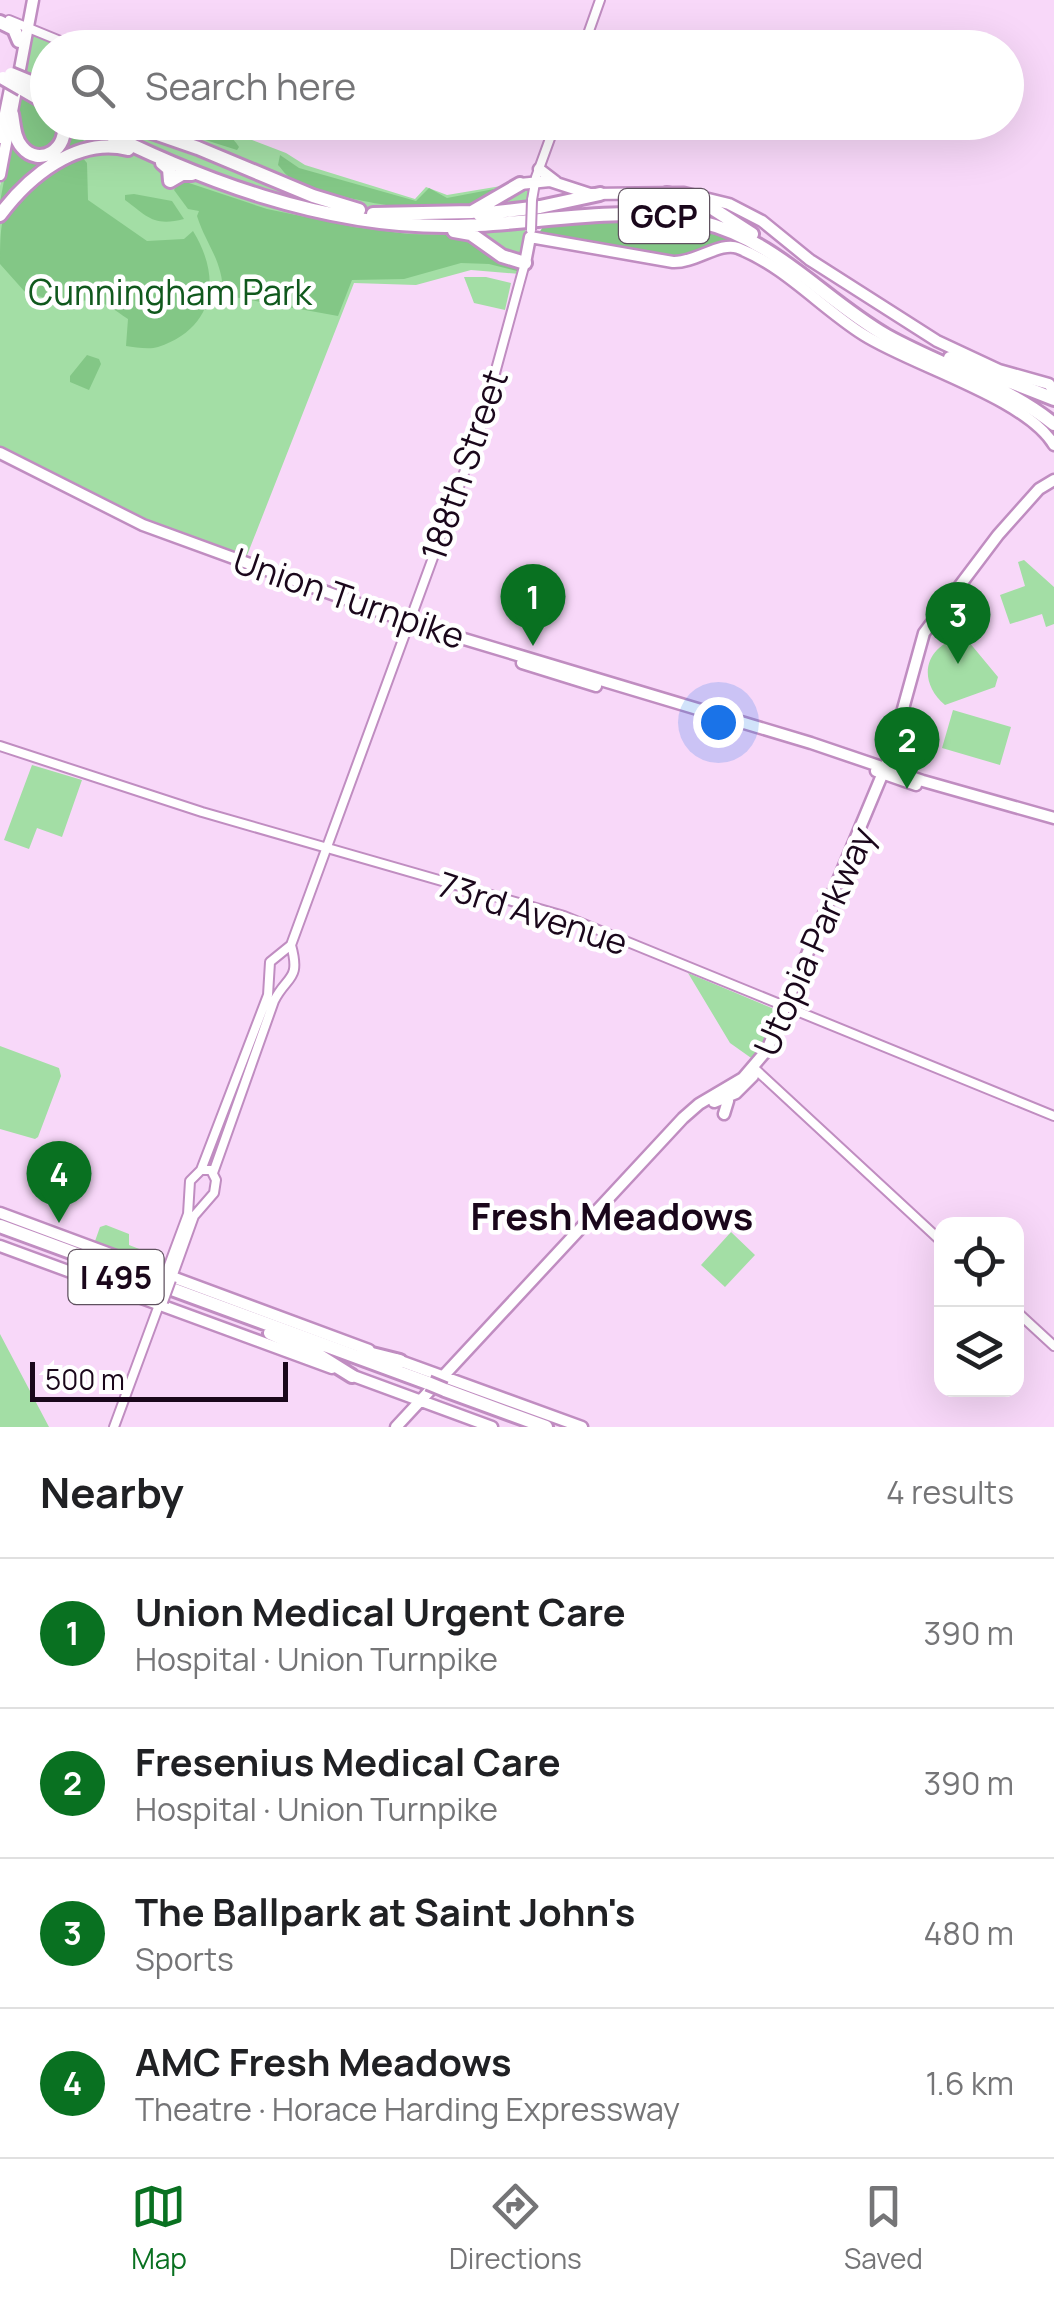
<!DOCTYPE html>
<meta charset="utf-8">
<style>
:root{--surface:#fff;--page:#f6f6f6;--text:#202124;--muted:#757577;--line:#e0e0e0;--accent:#097121}
body{margin:0;font-family:Manrope,sans-serif;background:var(--page);color:var(--text)}
.controls{position:absolute;right:30px;bottom:30px;display:grid;overflow:hidden;border-radius:20px;box-shadow:0 10px 40px #0002}
.controls button{width:90px;height:90px;display:grid;place-items:center;padding:0;border:0;border-bottom:2px solid var(--line);background:var(--surface);color:var(--text);font:50px sans-serif}
.scale{position:absolute;left:30px;bottom:25px;width:258px;box-sizing:border-box;padding-left:10px;border:5px solid #1a071b;border-top:0;font-size:28px;line-height:35px;white-space:nowrap;color:#1a071b;-webkit-text-stroke:8px #fff;paint-order:stroke}
.you{position:absolute;left:718px;top:722px;width:35px;height:35px;margin:-25px;border:8px solid #fff;border-radius:50%;background:#1a73e8;box-shadow:0 0 0 15px #1a73e833}
.badge{display:grid;place-items:center;width:65px;height:65px;border-radius:50%;background:var(--accent);color:#fff;font-size:32px;font-weight:700}
.pin{position:absolute;translate:-50% -82px;filter:drop-shadow(0 2px 5px #0008)}
.pin::after{content:'';position:absolute;top:52px;width:35px;height:30px;background:inherit;clip-path:polygon(0 0,100% 0,50% 100%)}
.list{margin:0;padding:0;list-style:none}
h2{display:flex;justify-content:space-between;align-items:center;height:130px;margin:0;padding:0 40px;font-size:42px}
h2 small{font-size:32px;font-weight:400;color:var(--muted)}
.list li{display:grid;grid-template-columns:65px 1fr auto;gap:30px;align-items:center;box-sizing:border-box;height:150px;padding:0 40px;border-top:2px solid var(--line)}
.list b{display:block;font-size:38px;white-space:nowrap}
.list p{margin:0;font-size:32px;white-space:nowrap;color:var(--muted)}
.list em{font-size:32px;font-style:normal;color:var(--muted)}
.icon{flex:none;width:55px;height:55px;fill:none;stroke:currentColor;stroke-width:2;stroke-linecap:round;stroke-linejoin:round}
.map{position:relative;flex:none;width:1054px;height:1427px;overflow:hidden}
.search{position:absolute;background:var(--surface);box-shadow:0 10px 40px #0002;left:30px;right:30px;top:30px;height:110px;display:flex;align-items:center;gap:25px;box-sizing:border-box;padding:0 35px;border-radius:55px;color:var(--muted);font-size:38px}
.sheet{height:730px;background:var(--surface)}
nav{display:flex;justify-content:space-around;align-items:center;box-sizing:border-box;height:140px;border-top:2px solid var(--line);background:var(--surface);font-size:28px;color:var(--muted)}
nav a{display:grid;justify-items:center;gap:5px}
nav .on{color:var(--accent)}
.map>svg:first-child{display:block}
</style>
<div class="map">
<svg width="1054" height="1427" viewBox="0 0 1054 1427">
<rect width="100%" height="100%" fill="#f8d8f9"/>
<path fill="#a3dea5" d="M34,34L72,47L48,48V122L207,123L286,153L305,165L415,199L426,187L447,195L532,181L520,274L471,270L416,285L354,283L246,558L142,520L0,449V186L21,74Z
M464,277H486L511,283L505,310L474,303Z
M1024,560L1054,587V624L1046,627L1042,614L1010,624L1000,595L1025,586L1018,562Z
M964,636L998,677L995,687L945,705C915,679 926,644 964,636Z
M953,710L1011,727L1000,765L942,748Z
M32,765L82,780L62,837L37,828L29,849L4,840Z
M688,973L779,1011L766,1041L754,1060L730,1043Z
M0,1046L59,1068L61,1076L38,1137L35,1139L0,1129Z
M106,1225L129,1234V1245L165,1259L162,1269L94,1244L100,1227Z
M731,1232L755,1255L725,1287L701,1265Z
M0,1334L49,1427H0Z"/>
<path fill="#83c786" d="M20,94L47,112L48,122L59,123L60,139L46,152L36,150L22,141L18,122Z
M169,123C193,122 225,124 239,147L237,150L177,131Z
M72,130H78L86,145L10,189L0,202L12,138L29,158L69,136Z
M280,155L299,168L416,201L429,188L447,198L494,189C491,193 488,198 484,201C455,224 317,197 288,176C284,173 281,168 278,165Z
M81,156L87,163L88,200L147,241L184,239L193,231C222,278 215,328 158,347C149,350 135,347 126,346L128,319C109,306 93,292 71,306L25,292L0,264C0,252 0,235 2,224C16,191 51,170 81,156Z
M180,180L267,209L354,227L408,234L452,235L518,265L517,271L489,264L461,263L404,279L352,280L338,316L223,295C223,260 207,247 197,216L199,211L188,209L174,190Z
M134,194L172,201L184,219C153,227 147,216 125,200V195Z
M592,223H652L724,236L735,242L681,258L581,245L570,238L538,234L543,227Z
M87,355L99,359L101,364L89,390L70,382V376Z"/>
<g fill="none" stroke-linecap="round" stroke-linejoin="round">
<defs>
<path id="minor" d="M9,20L70,45
M583,48L600,0
M532,200L536,177L556,122
M0,746L202,812L564,916L1054,1116
M753,1067L942,1242
M201,1170L268,995L270,962L291,945
M213,1173L274,1001C287,975 301,981 291,945L479,432L525,263
M165,1276L188,1214L190,1181L201,1170H211L216,1180L214,1193L194,1216L171,1280
M1016,1311L1054,1346
M114,1427L159,1305L163,1302"/>
<path id="major" d="M0,138L11,84
M539,169L556,182
M0,175L33,0
M520,184L550,181L590,194L684,193L729,204L762,221L810,260L937,341L999,370L1049,384L1054,391
M525,263L530,237L673,262C695,263 721,241 738,248C786,267 821,308 864,335C913,366 1026,398 1054,445
M0,453L143,525L414,624L811,743L923,781L1054,818
M522,663L596,686
M876,771L916,785
M723,1098L728,1101L724,1114
M714,1102L736,1093L753,1076
M0,1213L369,1350
M0,1246L332,1368
M395,1359L582,1427
M348,1374L492,1427
M396,1427L683,1118L699,1104L743,1078L767,1050L890,756L924,633L998,535L1039,489L1054,480"/>
<path id="highway" d="M0,22L14,29L19,41
M69,44L72,48
M28,81L48,91
M22,89L48,104
M12,114C14,125 14,138 22,147C39,168 70,149 63,122
M85,122C198,180 324,228 453,226C537,225 617,203 701,222C775,239 824,300 887,336C943,367 1004,384 1054,424
M123,122L198,148L313,196L359,210
M162,163L169,169L170,181L182,174H192
M667,194L704,203L752,234
M373,214L472,212L520,184
M479,214L540,207L600,194
M0,215C28,177 77,136 128,149
M454,231L471,234L502,256L525,263
M950,358L1054,399
M0,1226L428,1383
M270,1333L320,1356L352,1376
M364,1352L400,1361
M445,1390L546,1427"/>
</defs>
<use href="#minor" stroke="#c08dc1" stroke-width="12"/>
<use href="#major" stroke="#c08dc1" stroke-width="15"/>
<use href="#highway" stroke="#c08dc1" stroke-width="18"/>
<use href="#minor" stroke="#fff" stroke-width="8"/>
<use href="#major" stroke="#fff" stroke-width="10"/>
<use href="#highway" stroke="#fff" stroke-width="12"/>
<defs>
<path id="minor-bridge" d="M531,230L532,200
M157,1301L164,1280
M163,1302L171,1280"/>
<path id="highway-bridge" d="M11,74L28,81
M3,78L22,89
M428,1383L445,1390"/>
</defs>
<use href="#minor-bridge" stroke="#c08dc1" stroke-width="12" stroke-linecap="butt"/>
<use href="#highway-bridge" stroke="#c08dc1" stroke-width="18" stroke-linecap="butt"/>
<use href="#minor-bridge" stroke="#fff" stroke-width="8"/>
<use href="#highway-bridge" stroke="#fff" stroke-width="12"/>
</g>
<g text-anchor="middle" dominant-baseline="central" stroke-width="9" stroke-linejoin="round" paint-order="stroke">
<g fill="#fff" stroke="#5f515f" stroke-width="2.5">
<rect x="619" y="189" width="90" height="54" rx="8"/>
<rect x="68.5" y="1250" width="95" height="54" rx="8"/>
</g>
<g font-size="32" font-weight="bold" fill="#1a071b">
<text x="664" y="216">GCP</text>
<text x="116" y="1277">I 495</text>
</g>
<g font-size="35" fill="#10591d" stroke="#fff">
<text x="170" y="292">Cunningham Park</text>
</g>
<g font-size="35" fill="#1a071b" stroke="#fff">
<text transform="translate(464 465) rotate(-71)">188th Street</text>
<text transform="translate(349 598) rotate(19)">Union Turnpike</text>
<text transform="translate(533 913) rotate(18)">73rd Avenue</text>
<text transform="translate(814 941) rotate(-66)">Utopia Parkway</text>
</g>
<g font-size="38" font-weight="bold" fill="#1a071b" stroke="#fff">
<text x="612" y="1215">Fresh Meadows</text>
</g>
</g>
</svg>
<div class="controls">
<button><svg class="icon" aria-label="locate" viewBox="0 0 24 24"><circle cx="12" cy="12" r="6"/><path d="M12 2v4M12 18v4M2 12h4M18 12h4"/></svg></button>
<button><svg class="icon" aria-label="layers" viewBox="0 0 24 24"><path d="M12 4l9 5-9 5-9-5zM3 14l9 5 9-5"/></svg></button>
</div>
<div class="scale">500 m</div>
<div class="you"></div>
<div class="pin badge" style="left:533px;top:646px">1</div>
<div class="pin badge" style="left:907px;top:789px">2</div>
<div class="pin badge" style="left:958px;top:664px">3</div>
<div class="pin badge" style="left:59px;top:1223px">4</div>
<div class="search"><svg class="icon" aria-label="search" viewBox="0 0 24 24"><circle cx="10" cy="10" r="6"/><path d="M15 15l6 6"/></svg>Search here</div>
</div>
<section class="sheet">
<h2>Nearby<small>4 results</small></h2>
<ul class="list">
<li><span class="badge">1</span><div><b>Union Medical Urgent Care</b><p>Hospital · Union Turnpike</p></div><em>390 m</em></li>
<li><span class="badge">2</span><div><b>Fresenius Medical Care</b><p>Hospital · Union Turnpike</p></div><em>390 m</em></li>
<li><span class="badge">3</span><div><b>The Ballpark at Saint John's</b><p>Sports</p></div><em>480 m</em></li>
<li><span class="badge">4</span><div><b>AMC Fresh Meadows</b><p>Theatre · Horace Harding Expressway</p></div><em>1.6 km</em></li>
</ul>
</section>
<nav>
<a class="on"><svg class="icon" aria-label="map" viewBox="0 0 24 24"><path d="M3 6l6-2 6 2 6-2v14l-6 2-6-2-6 2zM9 4v14M15 6v14"/></svg>Map</a>
<a><svg class="icon" aria-label="directions" viewBox="0 0 24 24"><path d="M12 3l9 9-9 9-9-9zM9 14v-3h6M13 9l2 2-2 2"/></svg>Directions</a>
<a><svg class="icon" aria-label="saved" viewBox="0 0 24 24"><path d="M7 4h10v16l-5-4-5 4z"/></svg>Saved</a>
</nav>
